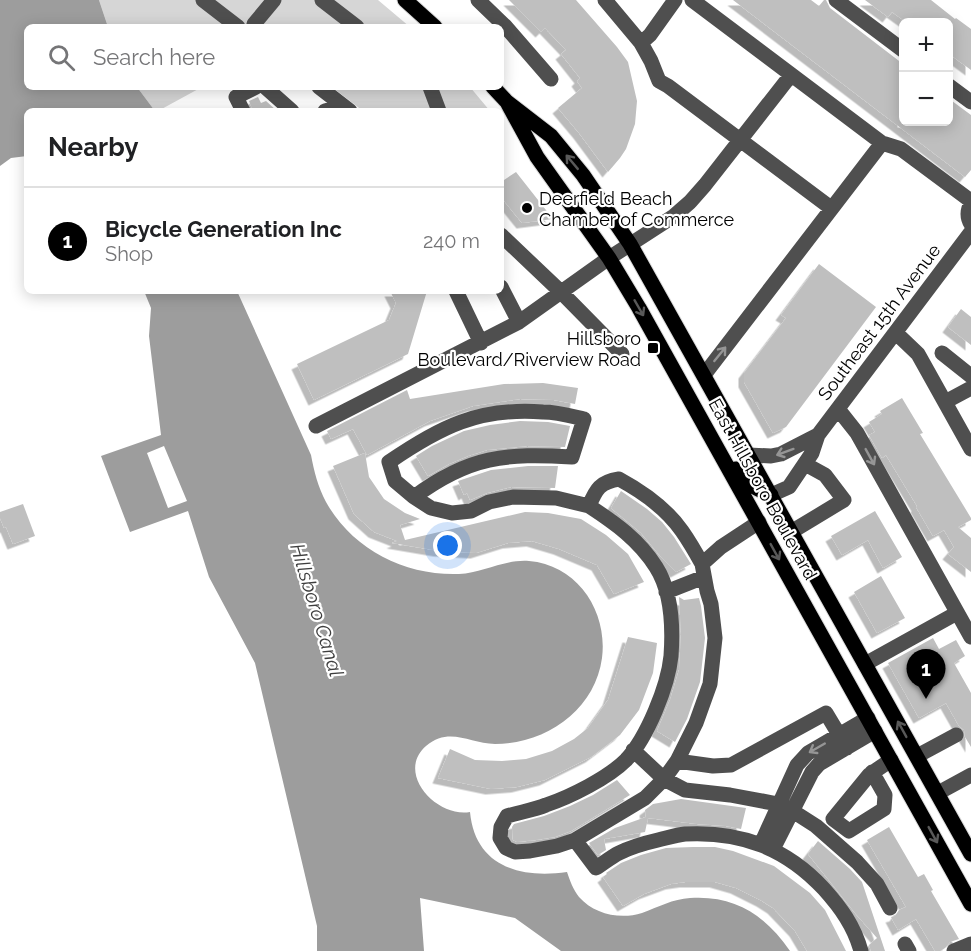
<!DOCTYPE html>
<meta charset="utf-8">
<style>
:root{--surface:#fff;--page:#f2f2f2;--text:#202124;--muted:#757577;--line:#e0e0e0;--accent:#000}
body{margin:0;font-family:Raleway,sans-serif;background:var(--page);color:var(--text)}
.controls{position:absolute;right:18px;top:18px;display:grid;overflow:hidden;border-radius:9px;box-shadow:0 3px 15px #0003}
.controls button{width:54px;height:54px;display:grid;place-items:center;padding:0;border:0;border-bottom:2px solid var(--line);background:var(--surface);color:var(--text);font:30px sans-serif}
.you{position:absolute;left:448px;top:546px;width:21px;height:21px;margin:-15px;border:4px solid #fff;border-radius:50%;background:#1a73e8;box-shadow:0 0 0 9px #1a73e833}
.badge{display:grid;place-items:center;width:39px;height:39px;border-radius:50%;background:var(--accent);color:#fff;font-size:20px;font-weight:700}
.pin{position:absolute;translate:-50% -50px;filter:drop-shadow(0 2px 3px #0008)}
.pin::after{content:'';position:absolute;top:32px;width:21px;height:18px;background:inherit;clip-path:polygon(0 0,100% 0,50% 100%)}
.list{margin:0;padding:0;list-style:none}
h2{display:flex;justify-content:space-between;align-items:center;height:78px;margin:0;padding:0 24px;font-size:26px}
h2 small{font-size:20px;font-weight:400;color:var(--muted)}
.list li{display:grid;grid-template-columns:39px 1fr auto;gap:18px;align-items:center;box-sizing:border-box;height:108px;padding:0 24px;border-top:2px solid var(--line)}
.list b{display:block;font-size:22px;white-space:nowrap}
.list p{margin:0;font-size:20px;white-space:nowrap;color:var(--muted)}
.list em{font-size:20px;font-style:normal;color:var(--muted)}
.icon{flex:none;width:33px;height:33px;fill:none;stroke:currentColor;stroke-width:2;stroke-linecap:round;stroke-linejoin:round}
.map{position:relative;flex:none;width:971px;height:951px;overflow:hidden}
.search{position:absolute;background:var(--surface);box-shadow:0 3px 15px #0003;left:24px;top:24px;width:480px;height:66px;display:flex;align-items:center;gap:15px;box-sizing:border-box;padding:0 21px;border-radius:9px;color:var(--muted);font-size:22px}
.panel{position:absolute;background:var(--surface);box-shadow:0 3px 15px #0003;left:24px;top:108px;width:480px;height:186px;border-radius:9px}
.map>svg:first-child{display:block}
</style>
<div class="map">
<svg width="971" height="951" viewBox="0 0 971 951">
<defs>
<filter id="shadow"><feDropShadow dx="-5.5" dy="5.5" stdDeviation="0" flood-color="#0004"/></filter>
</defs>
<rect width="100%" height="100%" fill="#fff"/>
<path fill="#d6d6d6" d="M99,0H378L410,27H108Z
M137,87H202L158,111H155Z
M332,87H470L490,111H363Z"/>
<path fill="#9d9d9d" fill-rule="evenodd" d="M0,0H99L108,27H27V87H137L155,111H27V156L11,158L0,166Z
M144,291H237L311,455C314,471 318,487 326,502C352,549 405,576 459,574C483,573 505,559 529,561C578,565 608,612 602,658C595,710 546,744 495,744C470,744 450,726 426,746C395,773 437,818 470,812C475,866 520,879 567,872C570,881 573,889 579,897C594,914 620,920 642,913C658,907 673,899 690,898C735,895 765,915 790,951H561L515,918L420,898L424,951H317V926L255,663L209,577L188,511L130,532L101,456L161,435L149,336L151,308ZM164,446L187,501L168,508L147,453Z"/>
<path fill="#bfbfbf" filter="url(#shadow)" d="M509,0H576L617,47L628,62L637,101L635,124L626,149L620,158L608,172L579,133L558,108L582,88L577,81L580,78L561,54L566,50L545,28L541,32Z
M733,0H811L819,6L824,0H826L830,8L903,64V122H948V98L971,115V170L965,177Z
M865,0H931L955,19L956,18L971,29V70L948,53V22H906L892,12L888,17Z
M258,97L261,103L266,101L277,111H253L249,101Z
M516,172L553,219L522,223L501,197V182Z
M819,264L876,307L786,427L773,433L744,382V373L786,318L781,315Z
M390,291H427L408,354L314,400L297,364L389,320L396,303Z
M961,309L971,317V345L948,327Z
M543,383L578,388L575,404L554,400L520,399L473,406L430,421L367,455L353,429L331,439L327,431L407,390L410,399L504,384Z
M902,398L923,433L920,434L971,518V520L958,527L971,538V572L948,554L954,547L944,530L933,536L916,507L917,506L886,455L882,458L869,435L875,432L869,422L882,414L880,411Z
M520,421L548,422L570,426L565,447L527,446L487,450L468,456L449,464L428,476L416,456L432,446L464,431L490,425Z
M365,453L369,477L384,499L405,513L420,519L400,525L405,540L525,512L548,513L581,519L606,535L628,554L644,582L614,594L597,565L559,549L532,541L508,543L476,553L439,551L392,543L397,541L374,532L354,514L333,466Z
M528,466H558L555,488L511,487L487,493L470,500L467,493L464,495L458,481L491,470Z
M621,491L647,509L662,522L674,537L691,564L676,572L661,557L641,533L611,508Z
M23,504L35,536L13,544L6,527L4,528L0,518V512Z
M875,511L902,557L883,568L868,540L842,555L831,536Z
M881,576L905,618L877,633L854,592Z
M679,597L684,600L699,598L701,606L705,638L700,682L687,719L675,742L657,731L670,700L679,670L681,634Z
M628,637L657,643L653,673L639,710L620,735L591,757L545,780L517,787L491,789L438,778L450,749L475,760L502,761L526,759L552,751L574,739L588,728L608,700Z
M933,638L939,649L956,640L965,656L954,663L971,693V747L965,737L964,730L959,726L946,703L919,718L888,663Z
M617,780L630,795L571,831L555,837L536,840L517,842L513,840L512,827L514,824L544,816L570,806L593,795Z
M681,799L746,808L741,829L726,826L697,824L648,818L645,832L604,839L606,850L598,855L589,843L615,828L646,817L645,810L653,804Z
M889,827L918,877L924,874L933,890L931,891L959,939L950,942L945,948L940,951H935L916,919L898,930L891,917L895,916L899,910L906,907L867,840Z
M818,841L850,869L862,882L885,951H871L869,945L877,938L855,913L808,854Z
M693,847H715L733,851L774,866L810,893L825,910L846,951H807L795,931L773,908L762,901L736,888L715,882H685L671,884L644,894L623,906L603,877L607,874L606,873L621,863L641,855L666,848Z"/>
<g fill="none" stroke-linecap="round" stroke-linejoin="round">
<defs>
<path id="major" d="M405,0L435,27
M493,87L507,102L551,136L583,175L630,244L971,854
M507,102L537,157L609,258L639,308L971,904
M736,469C747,484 754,488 771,495"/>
</defs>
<use href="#major" stroke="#dbdbdb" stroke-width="17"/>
<path stroke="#4f4f4f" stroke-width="15" d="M203,0L238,27
M322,0L357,27
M478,0L505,26L551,79
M605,0L641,43L651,61L659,81L668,86L831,208
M692,0L882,143L901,149L971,201
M836,0L904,51
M255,27L254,24L274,0
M641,43L650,35L675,0
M948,85L971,102
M265,87L292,111
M319,87L350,111
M430,87L439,111
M243,111L236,97L256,87
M325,111L343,106
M971,204C967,210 967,218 971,224
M501,235L561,292L622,354
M501,287L519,322
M456,291L481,343
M896,333L918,354L971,449
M942,353L971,376
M704,375L882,143
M945,402L971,388
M838,409L857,433L971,637
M316,426L519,322L609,258L674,216L690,202L705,185L791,75
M748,455L771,456L781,454L818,435
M771,495L789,487L812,453L818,435L971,232
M414,497C469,456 506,453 572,457L584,419C571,416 557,412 543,412C479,407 440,427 389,462L395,481L414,497L431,508L452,513L471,511L489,502L513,497L556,498L589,506C596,489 600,482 619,479C643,492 666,508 682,531C689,541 696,553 702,564L721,547L759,522
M589,506C615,523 639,540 656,567C672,592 673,628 671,656C668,686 647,738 626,760C608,778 570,797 546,805C534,810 520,812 507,816L501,827L500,838L506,848L515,852L530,851L557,846L575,840L645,798L664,779L677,761L696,723L710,684L715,638L711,604L707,591L702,564
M791,532L844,500L825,475L805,464
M666,592L704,577
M865,664L957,613
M633,750L664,779L685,790L730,795L778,804L791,810L816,826L857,862L877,884L890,908
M917,756L956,735
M677,761L713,766L731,765L826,713L847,748
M872,772L885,795L884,809L849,831L833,819L869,775L891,760
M938,793L971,775
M575,840L596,868C604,863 611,857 619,853C631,847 645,843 658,840C667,838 676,835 685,834C741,831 786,848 824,889C841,908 854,926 861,951
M761,844L797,765L808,753L868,718
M773,849L812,772L819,764L875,731
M905,944L909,951
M954,951L971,944"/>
<use href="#major" stroke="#000" stroke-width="15"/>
</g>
<defs><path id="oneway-shaft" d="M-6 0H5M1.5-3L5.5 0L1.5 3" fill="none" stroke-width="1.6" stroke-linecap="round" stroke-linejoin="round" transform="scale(1.5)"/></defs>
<g stroke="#595959">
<use href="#oneway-shaft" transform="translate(572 162) rotate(-130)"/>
<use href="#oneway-shaft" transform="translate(639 308) rotate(60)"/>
<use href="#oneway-shaft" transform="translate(775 552) rotate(61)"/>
<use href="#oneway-shaft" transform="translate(902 729) rotate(-119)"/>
<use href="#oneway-shaft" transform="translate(933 835) rotate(61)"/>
</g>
<g stroke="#959595">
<use href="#oneway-shaft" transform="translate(720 354) rotate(-51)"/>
<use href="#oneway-shaft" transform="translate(785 452) rotate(160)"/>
<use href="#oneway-shaft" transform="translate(870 457) rotate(61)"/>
<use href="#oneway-shaft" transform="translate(817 748) rotate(150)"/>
</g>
<g fill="#000" stroke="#fff" stroke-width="2">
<circle cx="527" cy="208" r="6"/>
<rect x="647" y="342" width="12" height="12" rx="3"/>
</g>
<g text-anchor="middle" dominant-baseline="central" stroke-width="4.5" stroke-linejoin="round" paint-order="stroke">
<g font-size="18" fill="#000" stroke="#fff" text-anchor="start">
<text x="539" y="198">Deerfield Beach<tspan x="539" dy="21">Chamber of Commerce</tspan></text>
<text x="641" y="338" text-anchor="end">Hillsboro<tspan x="641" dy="21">Boulevard/Riverview Road</tspan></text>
</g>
<g font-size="18" fill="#000" stroke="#fff">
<text transform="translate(879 322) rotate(-53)">Southeast 15th Avenue</text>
<text transform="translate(763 489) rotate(61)">East Hillsboro Boulevard</text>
</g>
<g font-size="20" font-style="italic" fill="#3e3e3e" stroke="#fff">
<text transform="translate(317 610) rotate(73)">Hillsboro Canal</text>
</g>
</g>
</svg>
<div class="controls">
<button>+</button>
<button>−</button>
</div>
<div class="you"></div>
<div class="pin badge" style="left:926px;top:699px">1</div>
<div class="search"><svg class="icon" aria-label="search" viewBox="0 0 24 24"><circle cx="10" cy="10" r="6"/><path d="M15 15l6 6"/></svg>Search here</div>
<section class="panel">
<h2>Nearby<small></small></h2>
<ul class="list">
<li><span class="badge">1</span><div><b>Bicycle Generation Inc</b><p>Shop</p></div><em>240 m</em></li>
</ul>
</section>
</div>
